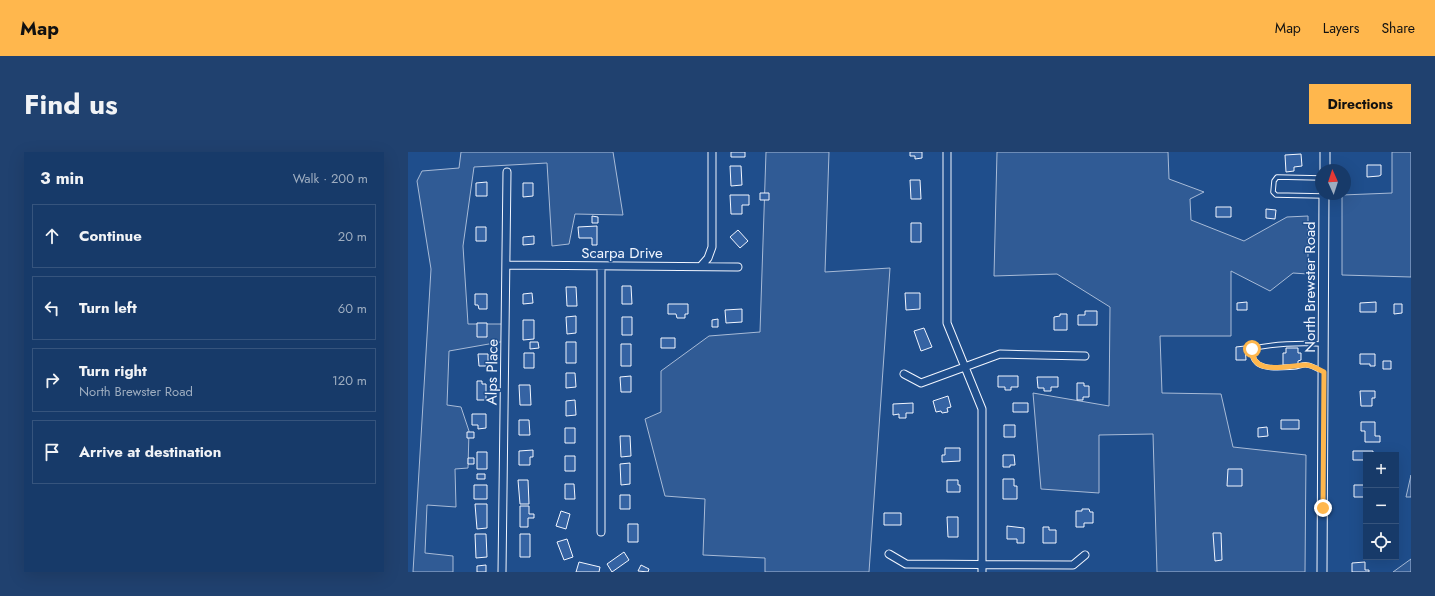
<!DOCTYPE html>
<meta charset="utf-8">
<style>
:root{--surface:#173a69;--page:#20416f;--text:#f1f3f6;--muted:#9eadc0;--line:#36547d;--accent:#ffb74d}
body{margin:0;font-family:Jost,sans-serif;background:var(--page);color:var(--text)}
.controls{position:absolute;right:12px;bottom:12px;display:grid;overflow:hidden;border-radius:0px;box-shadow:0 4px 16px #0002}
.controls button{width:36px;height:36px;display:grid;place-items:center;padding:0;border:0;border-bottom:1px solid var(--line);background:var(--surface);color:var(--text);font:20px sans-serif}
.compass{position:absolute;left:907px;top:12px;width:36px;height:36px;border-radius:50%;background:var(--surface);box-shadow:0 4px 16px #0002;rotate:357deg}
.stop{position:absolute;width:12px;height:12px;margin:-9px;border:3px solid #ffb74d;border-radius:50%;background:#fff}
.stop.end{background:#ffb74d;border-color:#fff;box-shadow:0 1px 4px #0008}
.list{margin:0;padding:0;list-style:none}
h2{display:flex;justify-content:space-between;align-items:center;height:52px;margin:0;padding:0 16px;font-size:17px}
h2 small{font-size:13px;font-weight:400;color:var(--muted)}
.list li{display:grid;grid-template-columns:26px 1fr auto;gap:12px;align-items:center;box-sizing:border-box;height:64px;margin:0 8px 8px;padding:0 8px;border:1px solid var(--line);border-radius:0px}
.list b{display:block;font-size:15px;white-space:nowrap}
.list p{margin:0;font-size:13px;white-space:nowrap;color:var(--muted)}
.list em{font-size:13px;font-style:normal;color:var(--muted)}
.icon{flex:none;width:22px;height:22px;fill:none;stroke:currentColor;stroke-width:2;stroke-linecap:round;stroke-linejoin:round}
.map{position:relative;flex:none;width:1003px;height:420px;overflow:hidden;border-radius:0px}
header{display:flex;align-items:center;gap:24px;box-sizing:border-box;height:56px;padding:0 20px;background:var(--accent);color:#111}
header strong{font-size:19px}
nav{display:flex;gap:22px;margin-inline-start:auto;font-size:14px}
.intro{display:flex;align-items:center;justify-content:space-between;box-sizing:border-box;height:96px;padding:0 24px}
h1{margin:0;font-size:28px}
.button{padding:10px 18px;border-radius:0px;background:var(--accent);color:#111;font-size:14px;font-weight:700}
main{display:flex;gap:24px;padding:0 24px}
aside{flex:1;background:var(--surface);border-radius:0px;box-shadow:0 4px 16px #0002}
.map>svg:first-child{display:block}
</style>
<header>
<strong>Map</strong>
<nav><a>Map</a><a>Layers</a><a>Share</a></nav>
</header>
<div class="intro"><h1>Find us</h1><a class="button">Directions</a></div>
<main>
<aside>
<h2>3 min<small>Walk · 200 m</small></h2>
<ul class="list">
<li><svg class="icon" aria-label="ahead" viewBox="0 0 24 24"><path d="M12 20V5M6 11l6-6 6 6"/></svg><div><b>Continue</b></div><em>20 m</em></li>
<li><svg class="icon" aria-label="left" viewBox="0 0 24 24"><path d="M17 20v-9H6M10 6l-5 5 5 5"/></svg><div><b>Turn left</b></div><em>60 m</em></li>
<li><svg class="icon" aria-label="right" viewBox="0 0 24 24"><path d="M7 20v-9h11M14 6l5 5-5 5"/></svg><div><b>Turn right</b><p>North Brewster Road</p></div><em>120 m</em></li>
<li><svg class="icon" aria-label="arrive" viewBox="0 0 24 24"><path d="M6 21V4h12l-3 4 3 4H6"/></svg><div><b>Arrive at destination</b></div></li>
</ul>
</aside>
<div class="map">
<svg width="1003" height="420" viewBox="0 0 1003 420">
<rect width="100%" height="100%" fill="#1f4e8c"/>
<path fill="#305b95" stroke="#a8bbd7" d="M53,0H205L215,63L167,62L161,92L144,94L139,11L66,15L55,94L60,172H98V189L41,199L39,253L53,255L61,279L60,316L47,317L48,355L19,353L17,401L45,404V420H5L23,117L9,29L14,19L51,16Z
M358,0H421L417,120L482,116L461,420H357V406L295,403L297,347L257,344L237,267L253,260V219L301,184L352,180Z
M589,0H760L761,27L796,40L782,47L783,68L836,89L879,65L900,64V122L885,121L862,139L823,119V184H752L754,241L813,242L825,295L898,303L897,420H749L745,282L691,283V341L633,337L625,241L701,254L702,155L649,122L586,124Z
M984,0H1003V125L934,123V43L984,41Z
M1003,323V345H998Z
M1003,407V420H985Z"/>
<path fill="#3563a3" stroke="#f2f6ff" d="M323,0H337V5H323Z
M502,0H514V6L507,7V4H502Z
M893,2L894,14L886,15V19L878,20L877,3Z
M959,13H973V23L971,24L959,25Z
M322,14H333L334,33L323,34Z
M502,28H512L513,47H503Z
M79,30V44H68V31Z
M115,31H125V44L115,45Z
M352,41H361V48H352Z
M322,43H341V53H334V62H323Z
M808,55H823V65H808Z
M858,57L868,58L867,67L858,66Z
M184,64L190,65V71H184Z
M503,71H513V90H503Z
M189,74V93H184V86H171L170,75Z
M68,75H78V89H68Z
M330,78L340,89L332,96L322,85Z
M126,84V92L115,93V85Z
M214,134H223L224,152H214Z
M158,135H168L169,154H159Z
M124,141L125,151L115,152V142Z
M497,141H512V157L498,158Z
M67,142H79V157H71L70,153H67Z
M839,150V158H829V151Z
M968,150V160H952V151Z
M260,152H280V162H277V166H269L268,162H260Z
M986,152H994V161L986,162Z
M334,157V170L318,171L317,158Z
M677,159H689V173H670V163H677Z
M652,162H659V178H646V165L652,164Z
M168,164V181L159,182L158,165Z
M214,165H224V183H214Z
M310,167V175H304V168Z
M115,168H126V187L115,188Z
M69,171H79V185H69Z
M516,176L524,195L513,199L506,179Z
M253,186H267V196H253Z
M122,190H130L131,196L122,197Z
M158,190H168V211H158Z
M213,192H223V214H213Z
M837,194L838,208H828V195Z
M878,196H890V201H893V208L890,209V213H875V201H878Z
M116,201H126V216H116Z
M70,202H80V214H71Z
M952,202H967V214H962V212H952Z
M975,209H983V217H975Z
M158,221H167L168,235L158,236Z
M223,224V240H213L212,225Z
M590,224H610V235H603V238H597V235H590Z
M629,225H650V235H643V239H636V236H630Z
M69,229H74V232H78V248H69Z
M669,231H676V234H681V245H675V248H669Z
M111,233H122L123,253H112Z
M952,239H967V246H964V254H953Z
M540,244L543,255L539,256L540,260L534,261L533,259L528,260L525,249Z
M167,248L168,263L158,264V249Z
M505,251V261H498V266H491V262L485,263V252Z
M605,251H620V260H605Z
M64,262H78V276L70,277V273H64Z
M111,268H121L122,283H111Z
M873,268H891V277H873Z
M953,270H967V284H972V290H957V279H953Z
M596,273H607V285H596Z
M859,275L860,284L850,285V276Z
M157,276H167V291H157Z
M59,280H66V286H59Z
M212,284H222L223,304L213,305Z
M537,296H552V309L534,310V303H537Z
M125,298V305H122V313H111V299Z
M945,299H965V303H958V308H945Z
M69,300H79V317H69Z
M595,303H606L607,313H602V315H595Z
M157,304H167V319H157Z
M60,306H66V312H60Z
M222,311V332L213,333L212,312Z
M820,317H834V334H819Z
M69,322H77V327H69Z
M595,327H606V334H609V347H595Z
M110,328H120L121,352H112Z
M539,328H550V333H552V340H539Z
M157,332H166L167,347H157Z
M66,333H79V347H66Z
M946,333H957V345H946Z
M212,343H222V357H212Z
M67,352H79V376L69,377Z
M112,354H121V362H126V366H120V375H112Z
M674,357H681L682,360H685V371H676V375H668V359H674Z
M153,359L162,362L158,377L148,374Z
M476,361H493V373H476Z
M539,365H550V385H540Z
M220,372H230V390H220Z
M599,374L616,376V391H609V387H599Z
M635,375H641V378H648V391H635Z
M805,381H813L814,408L807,409Z
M67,382H78L79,405L68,406Z
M112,382H122V405H112Z
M159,387L165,405L156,408L149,390Z
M216,400L221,408L204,420L199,412Z
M171,410L192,415L191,420H168Z
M957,410V418H961V420H944V411Z
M78,413V420H69V414Z
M233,413L241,417L240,420L230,419Z"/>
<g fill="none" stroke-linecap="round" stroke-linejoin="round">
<defs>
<path id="lane" d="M913,26L869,25L866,29L865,40L868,43L915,44
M914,219C909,217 903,213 899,213C895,212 890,215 886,215C869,216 843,220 844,197C867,191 891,191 915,192"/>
<path id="street" d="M539,0V171L574,257V420
M98,113L330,115
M193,114V380
M293,114L300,106L304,95V0
M496,222L513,231L592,202L677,204
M481,402L498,412L665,413L677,403
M94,420L99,20"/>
<path id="secondary" d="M917,18V0
M914,420L916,42"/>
</defs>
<use href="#lane" stroke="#f2f6ff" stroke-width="5.5"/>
<use href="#street" stroke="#f2f6ff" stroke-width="9"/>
<use href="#secondary" stroke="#f2f6ff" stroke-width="11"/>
<use href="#lane" stroke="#1f4e8c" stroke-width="3.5"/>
<use href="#street" stroke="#1f4e8c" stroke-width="7"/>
<use href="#secondary" stroke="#1f4e8c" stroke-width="9"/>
</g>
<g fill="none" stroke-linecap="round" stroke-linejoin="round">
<path stroke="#ffb74d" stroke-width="5" d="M844,197C843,225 880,213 898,213C903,213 910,217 916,220L915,356"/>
</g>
<g text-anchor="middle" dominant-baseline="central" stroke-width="3" stroke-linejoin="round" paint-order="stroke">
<g font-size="15" fill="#f2f6ff" stroke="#1f4e8c">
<text x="214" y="101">Scarpa Drive</text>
<text transform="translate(902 135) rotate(-90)">North Brewster Road</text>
<text transform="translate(84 220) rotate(-89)">Alps Place</text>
</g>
</g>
</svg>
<div class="controls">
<button>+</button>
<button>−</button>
<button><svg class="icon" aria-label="locate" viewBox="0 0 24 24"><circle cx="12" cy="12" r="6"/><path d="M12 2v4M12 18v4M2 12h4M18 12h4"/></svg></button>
</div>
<svg class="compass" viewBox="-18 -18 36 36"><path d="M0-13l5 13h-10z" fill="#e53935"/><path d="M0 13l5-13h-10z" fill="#9eadc0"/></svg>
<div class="stop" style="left:844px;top:197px"></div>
<div class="stop end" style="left:915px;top:356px"></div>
</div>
</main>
